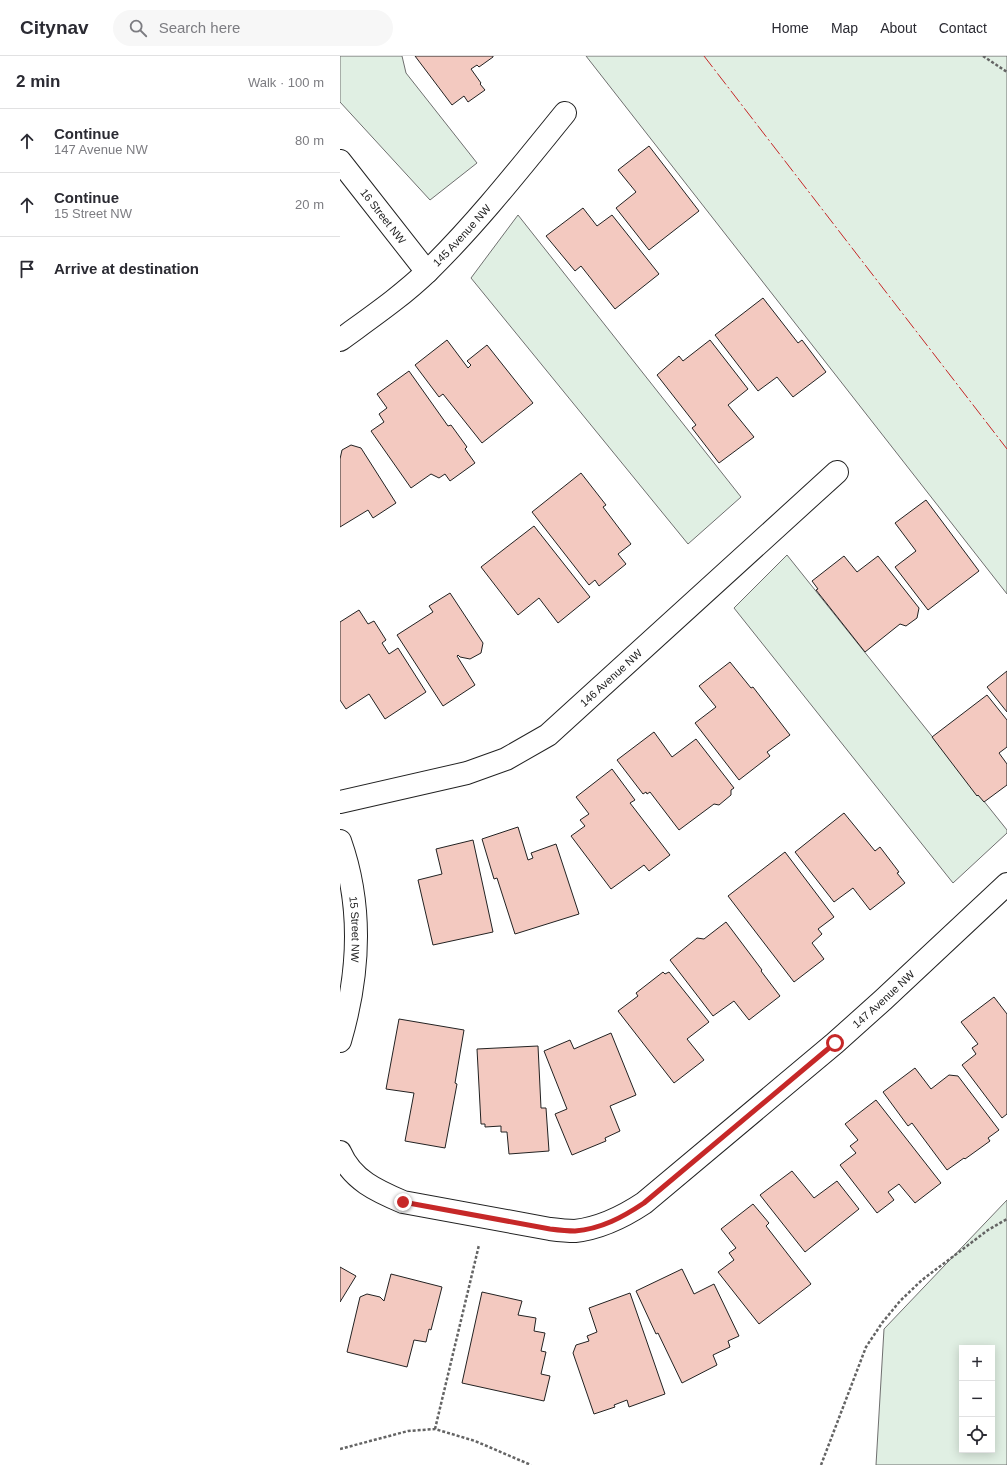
<!DOCTYPE html>
<meta charset="utf-8">
<style>
:root{--surface:#fff;--page:#f7f7f7;--text:#2b2b33;--muted:#7c7c81;--line:#e1e1e2}
body{margin:0;font-family:Arial,sans-serif;background:var(--page);color:var(--text)}
.controls{position:absolute;right:12px;bottom:12px;display:grid;overflow:hidden;border-radius:0px;box-shadow:0 2px 10px #0003}
.controls button{width:36px;height:36px;display:grid;place-items:center;padding:0;border:0;border-bottom:1px solid var(--line);background:var(--surface);color:var(--text);font:20px sans-serif}
.stop{position:absolute;width:12px;height:12px;margin:-9px;border:3px solid #c62828;border-radius:50%;background:#fff}
.stop.end{background:#c62828;border-color:#fff;box-shadow:0 1px 4px #0008}
.list{margin:0;padding:0;list-style:none}
h2{display:flex;justify-content:space-between;align-items:center;height:52px;margin:0;padding:0 16px;font-size:17px}
h2 small{font-size:13px;font-weight:400;color:var(--muted)}
.list li{display:grid;grid-template-columns:26px 1fr auto;gap:12px;align-items:center;box-sizing:border-box;height:64px;padding:0 16px;border-top:1px solid var(--line)}
.list b{display:block;font-size:15px;white-space:nowrap}
.list p{margin:0;font-size:13px;white-space:nowrap;color:var(--muted)}
.list em{font-size:13px;font-style:normal;color:var(--muted)}
.icon{flex:none;width:22px;height:22px;fill:none;stroke:currentColor;stroke-width:2;stroke-linecap:round;stroke-linejoin:round}
.map{position:relative;flex:none;width:667px;height:1409px;overflow:hidden}
header{display:flex;align-items:center;gap:24px;box-sizing:border-box;height:56px;padding:0 20px;background:var(--surface);border-bottom:1px solid var(--line)}
header strong{font-size:19px}
nav{display:flex;gap:22px;margin-inline-start:auto;font-size:14px}
.search{width:280px;height:36px;background:var(--page);display:flex;align-items:center;gap:10px;box-sizing:border-box;padding:0 14px;border-radius:22px;color:var(--muted);font-size:15px}
main{display:flex}
aside{flex:1;background:var(--surface)}
.map>svg:first-child{display:block}
</style>
<header>
<strong>Citynav</strong>
<div class="search"><svg class="icon" aria-label="search" viewBox="0 0 24 24"><circle cx="10" cy="10" r="6"/><path d="M15 15l6 6"/></svg>Search here</div>
<nav><a>Home</a><a>Map</a><a>About</a><a>Contact</a></nav>
</header>
<main>
<aside>
<h2>2 min<small>Walk · 100 m</small></h2>
<ul class="list">
<li><svg class="icon" aria-label="ahead" viewBox="0 0 24 24"><path d="M12 20V5M6 11l6-6 6 6"/></svg><div><b>Continue</b><p>147 Avenue NW</p></div><em>80 m</em></li>
<li><svg class="icon" aria-label="ahead" viewBox="0 0 24 24"><path d="M12 20V5M6 11l6-6 6 6"/></svg><div><b>Continue</b><p>15 Street NW</p></div><em>20 m</em></li>
<li><svg class="icon" aria-label="arrive" viewBox="0 0 24 24"><path d="M6 21V4h12l-3 4 3 4H6"/></svg><div><b>Arrive at destination</b></div></li>
</ul>
</aside>
<div class="map">
<svg width="667" height="1409" viewBox="0 0 667 1409">
<rect width="100%" height="100%" fill="#fff"/>
<path fill="#e0efe3" stroke="#6f6f6f" fill-rule="evenodd" d="M0,0H62L66,17L137,107L90,144L0,46Z
M246,0H667V538Z
M178,159L401,441L348,488L131,222Z
M447,499L667,774V777L613,827L394,552Z
M667,1144V1409H536L544,1273ZM622,1292H652V1394H622Z"/>
<path fill="#f3c9c0" stroke="#222" d="M75,0H153V1L139,11L137,9L131,13L141,27L140,28L145,34L128,46L124,40L112,49Z
M309,90L359,155L309,194L276,152L296,136L278,114Z
M243,152L257,170L272,159L319,218L275,253L241,210L235,215L206,180Z
M423,242L458,287L462,284L486,316L453,341L437,321L418,335L375,279Z
M107,284L128,312L131,309L127,305L147,289L193,347L142,387L103,338L99,341L75,309Z
M370,284L408,333L388,349L414,381L379,407L352,372L356,369L317,319L339,300L343,305Z
M69,315L108,370L111,369L127,391L125,393L135,407L110,425L105,418L99,422L91,418L71,432L31,375L44,366L39,358L47,352L37,338Z
M11,389L21,392L56,447L33,462L28,454L0,471V403L2,394Z
M241,417L266,449L263,451L291,488L278,498L286,508L259,530L255,524L249,529L192,456Z
M586,444L639,515L588,554L555,511L576,495L555,467Z
M194,470L250,541L218,567L199,542L178,559L141,511Z
M504,500L517,516L538,500L579,552L577,562L566,570L560,568L525,596L476,534L478,533L472,525Z
M110,537L143,587L141,597L130,603L120,601L118,599L117,600L135,629L103,650L57,579L93,556L89,550Z
M19,554L28,568L34,565L46,584L42,587L49,598L58,592L86,636L45,663L29,638L6,653L0,644V566Z
M390,606L411,632L413,631L450,679L427,696L430,700L399,724L355,667L376,651L359,630Z
M667,615V656L647,631Z
M647,639L667,664V691L659,697L667,708V729L644,746L638,739L637,740L592,681Z
M314,676L332,701L356,683L394,732L391,734V739L379,749L374,748L339,774L310,736L307,738L306,736L303,738L277,704Z
M272,713L295,744L290,747L330,799L309,815L304,809L271,833L231,780L245,770L240,764L249,758L236,741Z
M504,757L535,795L540,791L559,816L557,817L565,827L530,854L513,832L494,846L455,796Z
M178,771L188,804L193,802L191,797L216,788L239,858L175,878L157,822L154,823L142,783Z
M133,784L153,876L93,889L78,824L102,818L96,793Z
M445,796L494,861L478,873L482,878L472,887L484,903L454,926L388,840Z
M386,866L422,914L421,915L440,940L409,964L394,945L373,960L330,904L357,882L364,883Z
M323,916L325,918L329,916L369,966L347,983L364,1004L334,1027L278,955L298,940L296,937Z
M654,941L667,958V1058L662,1062L622,1009L636,998L632,992L638,988L621,966Z
M59,963L124,974L115,1027L117,1028L105,1092L65,1085L74,1037L46,1033Z
M271,977L296,1039L270,1050L280,1075L265,1082L266,1085L232,1099L215,1058L227,1053L204,995L230,984L234,993Z
M198,990L201,1052H206L209,1095L169,1098L167,1076H161V1070L145,1071V1068H141L137,993Z
M575,1012L591,1033L609,1019L618,1020L659,1074L648,1082L650,1085L625,1103L624,1102L607,1114L572,1067L568,1070L543,1036Z
M536,1044L601,1127L575,1147L559,1128L548,1136L554,1144L537,1157L500,1109L516,1097L510,1090L518,1084L505,1068Z
M452,1115L474,1142L497,1125L519,1153L465,1196L420,1139Z
M413,1148L429,1167L426,1170L471,1228L419,1268L378,1216L394,1204L389,1197L396,1192L381,1173Z
M0,1211L16,1220L0,1246Z
M342,1213L354,1238L374,1228L399,1280L388,1285L390,1291L373,1299L377,1309L342,1327L318,1277L316,1278L296,1235Z
M51,1218L102,1231L91,1274L89,1273L86,1286L74,1284L67,1311L7,1296L20,1241L27,1238L40,1241L44,1245Z
M142,1236L182,1245L178,1259L196,1262L194,1275L205,1277L201,1295L206,1296L201,1318L210,1320L204,1345L122,1327Z
M290,1237L325,1338L289,1351L287,1344L274,1349L275,1351L254,1358L233,1297L236,1289L249,1285L247,1280L257,1276L249,1252Z"/>
<g fill="none" stroke-linecap="round" stroke-linejoin="round">
<defs>
<g id="street">
<path id="s1" d="M0,105L87,216"/>
<path id="s2" d="M0,284C30,262 61,241 88,215C138,166 181,111 225,57"/>
<path id="s3" d="M0,746L127,717L166,703L208,679L497,416"/>
<path id="s4" d="M0,785C23,850 19,920 0,985"/>
<path id="s5" d="M0,1096C12,1124 37,1135 63,1146L210,1173C218,1174 227,1175 235,1175C261,1172 283,1161 304,1147L495,987L543,944L667,828"/>
</g>
</defs>
<use href="#street" stroke="#222" stroke-width="24"/>
<path stroke="#646464" stroke-width="2.5" stroke-dasharray="3 2" stroke-linecap="butt" d="M643,0L667,16
M95,1373L139,1189
M0,1393L68,1375L95,1373L135,1385L191,1409
M481,1409L526,1291L542,1267L560,1245L582,1224L648,1174L667,1163"/>
<use href="#street" stroke="#fff" stroke-width="22"/>
<path stroke="#c62828" stroke-width="1" stroke-dasharray="14 3 2 3" stroke-linecap="butt" d="M364,0L667,393"/>
</g>
<g fill="none" stroke-linecap="round" stroke-linejoin="round">
<path stroke="#c62828" stroke-width="5" d="M63,1146L210,1173C218,1174 227,1175 235,1175C261,1173 283,1161 304,1147L495,987"/>
</g>
<g text-anchor="middle" dominant-baseline="central" stroke-width="3" stroke-linejoin="round" paint-order="stroke">
<g font-size="11" fill="#222" stroke="#fff">
<text stroke="none"><textPath href="#s1" startOffset="70">16 Street NW</textPath></text>
<text stroke="none"><textPath href="#s2" startOffset="161">145 Avenue NW</textPath></text>
<text stroke="none"><textPath href="#s3" startOffset="305">146 Avenue NW</textPath></text>
<text stroke="none"><textPath href="#s4" startOffset="90">15 Street NW</textPath></text>
<text stroke="none"><textPath href="#s5" startOffset="647">147 Avenue NW</textPath></text>
</g>
</g>
</svg>
<div class="controls">
<button>+</button>
<button>−</button>
<button><svg class="icon" aria-label="locate" viewBox="0 0 24 24"><circle cx="12" cy="12" r="6"/><path d="M12 2v4M12 18v4M2 12h4M18 12h4"/></svg></button>
</div>
<div class="stop" style="left:495px;top:987px"></div>
<div class="stop end" style="left:63px;top:1146px"></div>
</div>
</main>
